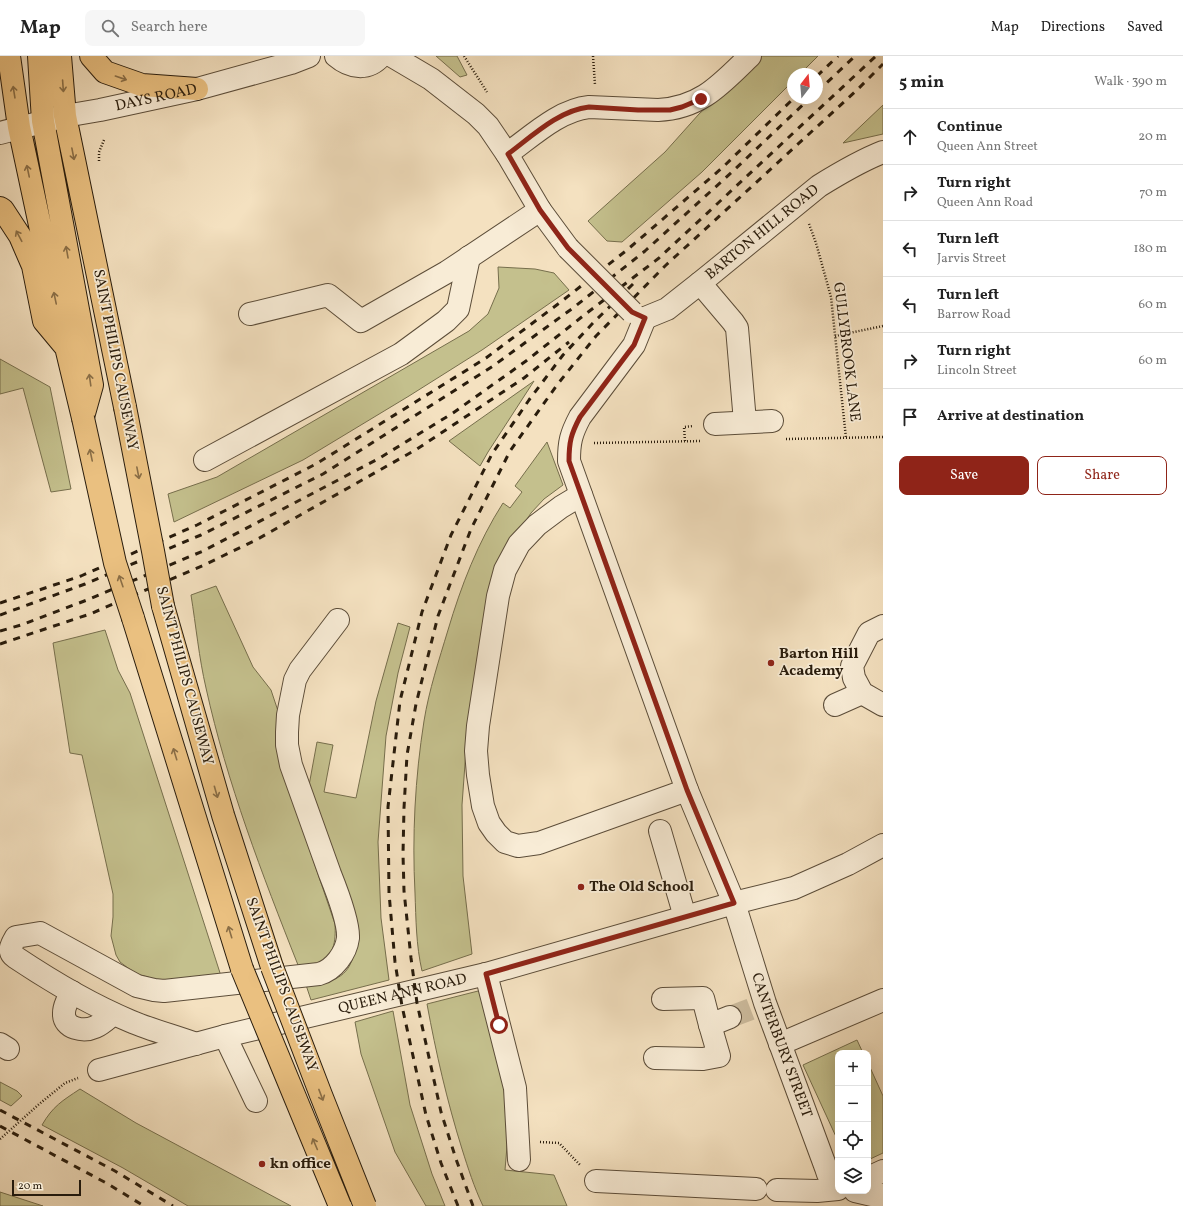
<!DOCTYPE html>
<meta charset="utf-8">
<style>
:root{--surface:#fff;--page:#f6f6f6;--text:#222;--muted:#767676;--line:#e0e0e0;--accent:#8f2418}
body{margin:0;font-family:Vollkorn,serif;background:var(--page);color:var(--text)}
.controls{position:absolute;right:12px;bottom:12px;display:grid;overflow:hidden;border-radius:8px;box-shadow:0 4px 16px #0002}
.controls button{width:36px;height:36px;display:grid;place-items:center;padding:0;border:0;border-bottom:1px solid var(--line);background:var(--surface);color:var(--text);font:20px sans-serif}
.compass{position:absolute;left:787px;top:12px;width:36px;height:36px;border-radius:50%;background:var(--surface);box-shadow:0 4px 16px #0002;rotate:16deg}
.scale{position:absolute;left:12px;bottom:10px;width:69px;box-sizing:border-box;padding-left:4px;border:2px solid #291c0c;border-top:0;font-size:11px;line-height:14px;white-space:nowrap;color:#291c0c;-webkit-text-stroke:3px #f8ecd6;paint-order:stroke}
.stop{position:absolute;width:12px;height:12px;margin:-9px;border:3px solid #8f2418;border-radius:50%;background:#fff}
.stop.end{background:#8f2418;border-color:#fff;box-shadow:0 1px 4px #0008}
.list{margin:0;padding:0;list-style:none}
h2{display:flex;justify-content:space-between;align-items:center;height:52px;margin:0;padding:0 16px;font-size:17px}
h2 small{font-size:13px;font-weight:400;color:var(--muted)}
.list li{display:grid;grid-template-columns:26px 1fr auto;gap:12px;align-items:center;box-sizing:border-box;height:56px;padding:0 16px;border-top:1px solid var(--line)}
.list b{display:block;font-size:15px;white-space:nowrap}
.list p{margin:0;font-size:13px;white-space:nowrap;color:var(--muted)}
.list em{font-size:13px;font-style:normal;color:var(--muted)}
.actions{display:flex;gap:8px;padding:12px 16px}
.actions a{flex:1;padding:9px 0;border:1px solid var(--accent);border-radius:8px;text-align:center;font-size:14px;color:var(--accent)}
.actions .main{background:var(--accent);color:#fff}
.icon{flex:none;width:22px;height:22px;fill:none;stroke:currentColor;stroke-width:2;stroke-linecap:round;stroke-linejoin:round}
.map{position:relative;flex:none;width:883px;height:1150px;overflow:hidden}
header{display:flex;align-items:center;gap:24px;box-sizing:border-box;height:56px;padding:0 20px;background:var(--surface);border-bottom:1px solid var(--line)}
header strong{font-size:19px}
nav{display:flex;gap:22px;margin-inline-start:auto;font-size:14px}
.search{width:280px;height:36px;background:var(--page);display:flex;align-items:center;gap:10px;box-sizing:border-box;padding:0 14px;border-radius:8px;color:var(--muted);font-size:15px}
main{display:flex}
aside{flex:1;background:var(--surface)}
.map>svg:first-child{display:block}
</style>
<header>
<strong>Map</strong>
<div class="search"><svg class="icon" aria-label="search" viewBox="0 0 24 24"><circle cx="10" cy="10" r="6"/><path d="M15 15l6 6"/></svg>Search here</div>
<nav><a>Map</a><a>Directions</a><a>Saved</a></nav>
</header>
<main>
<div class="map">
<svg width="883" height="1150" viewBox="0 0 883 1150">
<rect width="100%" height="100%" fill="#f4e1c0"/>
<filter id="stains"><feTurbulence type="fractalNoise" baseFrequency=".005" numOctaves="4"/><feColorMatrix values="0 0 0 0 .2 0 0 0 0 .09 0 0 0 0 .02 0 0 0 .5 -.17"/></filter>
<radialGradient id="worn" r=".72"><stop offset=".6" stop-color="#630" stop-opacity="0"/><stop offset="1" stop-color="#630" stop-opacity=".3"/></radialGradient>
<path fill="#c4c08d" stroke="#766e4c" d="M436,0H457L467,19L460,21Z
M762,0H818L800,18H793V25L702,116L622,186L607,185L588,165L665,96L699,58Z
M883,49V78L843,87Z
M498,211L535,213L554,217L569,234L482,294L409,340L303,404L174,466L168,438L217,421L469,275L488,258L499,232Z
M0,303L50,331L71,433L51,436L23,332L0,338Z
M534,325L488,396L480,410L449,385Z
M547,386L563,429L544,443L531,457L511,488L467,680L462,749L463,820L472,898L422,915C416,889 416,863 415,837C412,780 415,722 424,665C429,634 439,604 448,574C461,530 478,486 503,447L510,452L522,436L515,430Z
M216,530L253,611L271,634L278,655L288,730L335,868C336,886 334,901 316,909C311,911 305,911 300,912L298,909C262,818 227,727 206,632C199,602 196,570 191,539Z
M398,567L410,571L398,617L386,680L378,786L381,862L389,924L311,944L306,929C328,926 346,925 353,901L308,735L317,686L333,689L324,736L356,742L376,645Z
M105,574L118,614L130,637L221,920L199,925L158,924L137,918L128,912L120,906L116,899L111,880L113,861V838L82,699L70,697L53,587Z
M482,934L511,1042L505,1114L554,1119L567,1150H483C474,1131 468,1112 462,1093C447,1045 436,997 427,948Z
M393,955L410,1049L432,1118L445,1150H426L395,1096L361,998L355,966Z
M857,984L863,997H838V1085L803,1009Z
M868,1007L883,1040V1097L868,1104Z
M0,1026L17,1035L22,1040L11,1050L0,1044Z
M80,1033L136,1067L291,1150H188L123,1112L42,1069C53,1050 62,1045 80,1033Z
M0,1136L43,1150H0Z"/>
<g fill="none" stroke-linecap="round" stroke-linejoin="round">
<path stroke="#cbba9c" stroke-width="22" stroke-dasharray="22 11" stroke-linecap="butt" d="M730,961L751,953"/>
<defs>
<g id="minor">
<path d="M336,0C350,12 368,15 381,0"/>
<path d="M392,0L431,23L476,58L488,70L507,98L540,154L568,192"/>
<path id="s1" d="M0,77L65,60L100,54L197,33L291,7L309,0"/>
<path d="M507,98C531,81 559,54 589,51L658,54C701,52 721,28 750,0"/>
<path d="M700,227L733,266L737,272L745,366"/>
<path d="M250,258L328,239L361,265L447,216L540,154"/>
<path id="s2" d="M645,262L634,289L580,361C571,378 569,386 569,405L687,734L734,847L765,947L826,1112L828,1118L838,1127"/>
<path id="s3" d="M645,262L667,253L700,227L819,130C840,117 860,105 883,96"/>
<path d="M715,368L772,365"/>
<path d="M205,404L401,298L446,265L458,253L469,201"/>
<path d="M581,439L561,451L537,469L519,488L505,514L498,540L478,670L476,695L478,719L483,750L489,767L496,777L505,786L518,790L539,787L687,734"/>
<path d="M883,570L869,577L852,610L854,622L862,637L883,649"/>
<path d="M835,649L862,637"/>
<path d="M660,775L685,861"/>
<path d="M486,918L515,1032L519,1104"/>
<path d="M72,936C68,943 64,950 64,957C63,973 84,976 95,971C102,968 107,963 113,958"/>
<path d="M663,943L703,942L710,969L730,961"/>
<path d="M225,980L256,1045"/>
<path d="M0,988L8,993"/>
<path d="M196,988C174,980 151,974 130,965C89,948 51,925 15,901C7,895 12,888 16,881L40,877L137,930L154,934L164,935L319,918C334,914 346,897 348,882C349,866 336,833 330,818C317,781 304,745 291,709L287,689V676L288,659L295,624L300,614L338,564"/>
<path d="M780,988L883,944"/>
<path d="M655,1002L703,1003L719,1000L710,969"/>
<path id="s4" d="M99,1014L225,980L486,918L734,847L794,832L848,808L883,789"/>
<path d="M868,1122L883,1115"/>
<path d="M596,1125L756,1133"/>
<path d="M777,1134L817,1135L838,1133"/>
<path d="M855,1135L872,1139H883"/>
</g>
<path id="major" d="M9,0L19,71L66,291L83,362
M39,0L43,65L92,329L83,361
M60,0L65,60L125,351
M91,0L105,16L142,29L197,33
M0,152L3,154L20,180L33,210L44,265L64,289
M163,550L223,759L272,911
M133,562L242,913"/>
</defs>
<use href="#minor" stroke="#5c4d39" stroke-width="24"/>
<use href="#major" stroke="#291c0c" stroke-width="24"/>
<path stroke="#291c0c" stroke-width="2.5" stroke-dasharray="1 2" stroke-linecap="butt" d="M464,0L487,36
M593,0L595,29
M99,105V96L104,84
M809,168L816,187L831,241L846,382
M835,280L883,270
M786,383L883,381
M685,385L684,371L693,370
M594,387L701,385
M0,1083L38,1049L65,1027L78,1022
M540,1086L559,1087L581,1110"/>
<use href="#minor" stroke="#f8ecd6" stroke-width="22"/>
<use href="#major" stroke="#eac080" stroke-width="22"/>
<path stroke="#291c0c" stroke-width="3" stroke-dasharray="7 7" stroke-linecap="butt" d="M817,20L838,0
M817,36L855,0
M0,547L81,520L197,469L316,408L486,302L562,245L627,194L722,112L794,42
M0,559L85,528L201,479L323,418L493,310L573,252L645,195L732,116L810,42
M0,575L21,569L87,544L203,495L378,403L453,357L526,305L583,260L659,202L876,0
M0,588L90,558L204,509L256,484L417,393L524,322L569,286
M0,1054L115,1115L173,1150
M0,1070L108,1128L144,1150
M458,1150L441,1107L426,1059L402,950L395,906L389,837L388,751L400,645L422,556L451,479L492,398L529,344L563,299L593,267L635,226
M473,1150L456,1103L441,1056L430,1006L417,947L411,902L404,835L403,798L404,752L407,699L416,648L438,560L471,473L510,395L557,329L596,280L665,210L857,34L883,8"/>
<defs>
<path id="minor-bridge" d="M568,192L632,256"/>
<path id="major-bridge" d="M125,351L153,495L163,550
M83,362L115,507L133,562
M272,911L321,1039L365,1150
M242,913L340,1150"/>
</defs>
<use href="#minor-bridge" stroke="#5c4d39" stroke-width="24" stroke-linecap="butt"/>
<use href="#major-bridge" stroke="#291c0c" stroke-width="24" stroke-linecap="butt"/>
<use href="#minor-bridge" stroke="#f8ecd6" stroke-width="22"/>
<use href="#major-bridge" stroke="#eac080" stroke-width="22"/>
</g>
<defs><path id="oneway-shaft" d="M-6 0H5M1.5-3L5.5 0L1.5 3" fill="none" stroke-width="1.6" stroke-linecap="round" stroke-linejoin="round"/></defs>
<g stroke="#8a6e46">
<use href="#oneway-shaft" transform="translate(121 22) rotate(19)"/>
<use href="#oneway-shaft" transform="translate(63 30) rotate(86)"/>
<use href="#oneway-shaft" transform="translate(14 36) rotate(-99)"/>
<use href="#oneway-shaft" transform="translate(73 98) rotate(79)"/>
<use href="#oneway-shaft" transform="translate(28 115) rotate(-102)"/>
<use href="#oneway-shaft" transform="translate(19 180) rotate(-118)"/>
<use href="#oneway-shaft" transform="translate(67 196) rotate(-100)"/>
<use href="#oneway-shaft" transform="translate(55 242) rotate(-102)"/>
<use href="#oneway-shaft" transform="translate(90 324) rotate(-98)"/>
<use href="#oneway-shaft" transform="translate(91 399) rotate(-102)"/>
<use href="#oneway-shaft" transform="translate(138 417) rotate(79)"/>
<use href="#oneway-shaft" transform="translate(121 525) rotate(-109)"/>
<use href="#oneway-shaft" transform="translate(175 698) rotate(-107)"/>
<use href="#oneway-shaft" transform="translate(216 736) rotate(74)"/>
<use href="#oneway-shaft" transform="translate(230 876) rotate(-107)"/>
<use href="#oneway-shaft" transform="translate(321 1039) rotate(69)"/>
<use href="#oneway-shaft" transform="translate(315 1088) rotate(-113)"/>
</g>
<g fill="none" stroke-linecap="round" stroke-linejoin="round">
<path stroke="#8f2418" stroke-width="5" d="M499,969L486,918L734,847L687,734L569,405C569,386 571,378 580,361L634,289L645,262L632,256L568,192L540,154L508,98C531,81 559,54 589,51L638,54H670L682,51L701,43"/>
</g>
<g fill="#8f2418" stroke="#f8ecd6" stroke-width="1.5">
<circle cx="771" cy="607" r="4"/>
<circle cx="581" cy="831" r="4"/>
<circle cx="262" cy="1108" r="4"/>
</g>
<g text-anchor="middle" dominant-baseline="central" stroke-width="3.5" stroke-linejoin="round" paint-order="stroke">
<g font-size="15" fill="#291c0c" stroke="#f8ecd6">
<text stroke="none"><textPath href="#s1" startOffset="160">DAYS ROAD</textPath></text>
<text stroke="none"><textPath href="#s3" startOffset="146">BARTON HILL ROAD</textPath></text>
<text transform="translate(846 296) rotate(83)">GULLYBROOK LANE</text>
<text transform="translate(115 304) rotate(79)">SAINT PHILIPS CAUSEWAY</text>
<text transform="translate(184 620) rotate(75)">SAINT PHILIPS CAUSEWAY</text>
<text transform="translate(281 929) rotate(70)">SAINT PHILIPS CAUSEWAY</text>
<text stroke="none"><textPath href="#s4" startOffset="313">QUEEN ANN ROAD</textPath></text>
<text stroke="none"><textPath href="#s2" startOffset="787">CANTERBURY STREET</textPath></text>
</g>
<g font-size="15" font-weight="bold" fill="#291c0c" stroke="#f8ecd6" text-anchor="start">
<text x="779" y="598">Barton Hill<tspan x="779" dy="17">Academy</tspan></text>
<text x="589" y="831">The Old School</text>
<text x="270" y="1108">kn office</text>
</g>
</g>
<rect width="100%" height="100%" filter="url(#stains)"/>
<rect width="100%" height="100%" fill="url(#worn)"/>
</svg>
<div class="controls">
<button>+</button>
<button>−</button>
<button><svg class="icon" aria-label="locate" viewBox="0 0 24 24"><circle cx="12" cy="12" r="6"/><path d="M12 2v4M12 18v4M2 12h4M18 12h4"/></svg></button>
<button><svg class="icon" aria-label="layers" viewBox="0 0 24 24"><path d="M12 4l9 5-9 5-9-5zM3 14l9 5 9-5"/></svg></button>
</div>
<svg class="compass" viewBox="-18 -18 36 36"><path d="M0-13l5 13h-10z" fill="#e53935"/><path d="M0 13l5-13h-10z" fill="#767676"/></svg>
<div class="scale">20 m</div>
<div class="stop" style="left:499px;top:969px"></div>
<div class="stop end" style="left:701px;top:43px"></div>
</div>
<aside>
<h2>5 min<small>Walk · 390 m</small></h2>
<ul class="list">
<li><svg class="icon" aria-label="ahead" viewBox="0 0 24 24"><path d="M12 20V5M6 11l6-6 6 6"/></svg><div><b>Continue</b><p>Queen Ann Street</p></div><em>20 m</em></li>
<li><svg class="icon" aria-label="right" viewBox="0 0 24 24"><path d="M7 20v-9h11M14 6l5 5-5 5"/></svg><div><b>Turn right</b><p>Queen Ann Road</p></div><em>70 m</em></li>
<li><svg class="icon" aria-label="left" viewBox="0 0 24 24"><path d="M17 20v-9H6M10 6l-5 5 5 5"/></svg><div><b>Turn left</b><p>Jarvis Street</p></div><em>180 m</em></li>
<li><svg class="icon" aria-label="left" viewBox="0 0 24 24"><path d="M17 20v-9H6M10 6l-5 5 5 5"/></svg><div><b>Turn left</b><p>Barrow Road</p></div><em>60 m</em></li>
<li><svg class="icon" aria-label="right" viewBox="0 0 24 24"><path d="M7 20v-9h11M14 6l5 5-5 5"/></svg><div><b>Turn right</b><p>Lincoln Street</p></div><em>60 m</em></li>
<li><svg class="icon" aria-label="arrive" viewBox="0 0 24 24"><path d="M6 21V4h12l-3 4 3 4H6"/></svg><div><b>Arrive at destination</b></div></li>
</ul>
<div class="actions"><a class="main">Save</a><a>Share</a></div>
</aside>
</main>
